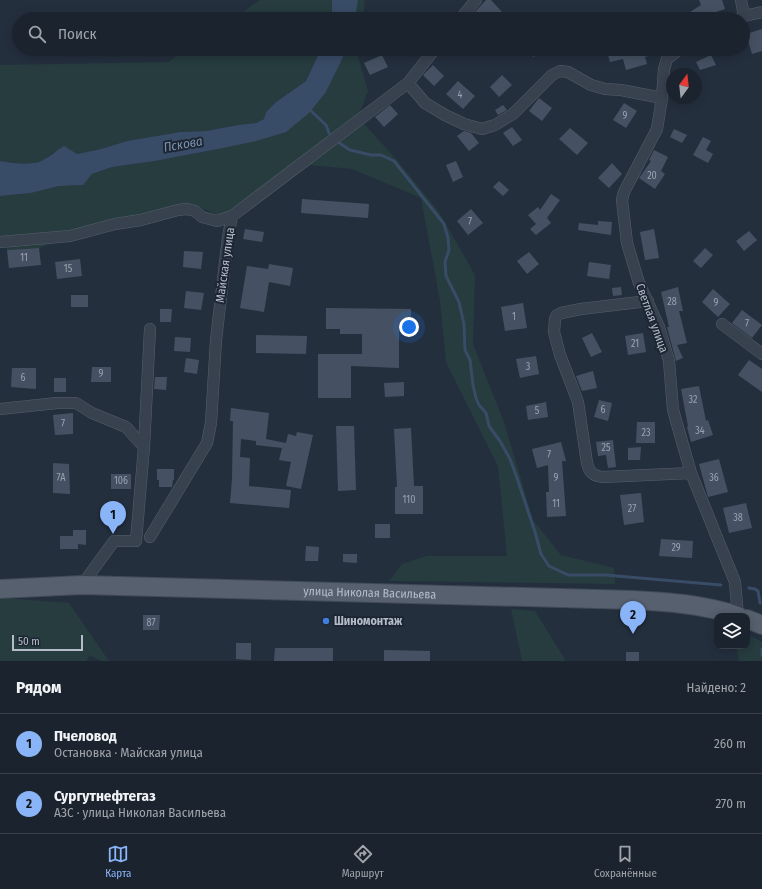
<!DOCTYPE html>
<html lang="ru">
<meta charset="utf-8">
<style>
:root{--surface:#1b232e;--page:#282f3a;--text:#f1f3f6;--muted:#a0a4aa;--line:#39404a;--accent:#8ab4f8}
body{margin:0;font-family:"Fira Sans Condensed",sans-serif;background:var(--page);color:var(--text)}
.controls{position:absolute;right:12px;bottom:12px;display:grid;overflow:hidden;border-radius:8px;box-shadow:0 2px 10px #0003}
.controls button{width:36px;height:36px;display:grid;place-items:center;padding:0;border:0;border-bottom:1px solid var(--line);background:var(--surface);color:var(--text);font:20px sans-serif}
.compass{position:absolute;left:666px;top:68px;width:36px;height:36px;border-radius:50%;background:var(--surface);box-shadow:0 2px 10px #0003;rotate:15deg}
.scale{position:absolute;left:12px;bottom:10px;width:71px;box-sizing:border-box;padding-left:4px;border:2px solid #b4bcc9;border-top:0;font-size:11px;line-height:14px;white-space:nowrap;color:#b4bcc9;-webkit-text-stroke:3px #1d2633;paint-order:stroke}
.you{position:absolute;left:409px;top:327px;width:14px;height:14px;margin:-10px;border:3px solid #fff;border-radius:50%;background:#1a73e8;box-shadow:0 0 0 6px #1a73e833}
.badge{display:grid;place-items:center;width:26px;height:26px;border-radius:50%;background:var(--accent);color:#111;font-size:13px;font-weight:700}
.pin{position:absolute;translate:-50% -33px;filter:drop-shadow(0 1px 2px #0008)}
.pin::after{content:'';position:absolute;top:21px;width:14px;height:12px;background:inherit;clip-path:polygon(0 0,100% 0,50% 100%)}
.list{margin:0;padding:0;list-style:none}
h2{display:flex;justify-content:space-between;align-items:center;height:52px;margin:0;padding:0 16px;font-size:17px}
h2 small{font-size:13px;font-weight:400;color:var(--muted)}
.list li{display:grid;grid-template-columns:26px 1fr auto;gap:12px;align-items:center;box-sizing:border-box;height:60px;padding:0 16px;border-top:1px solid var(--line)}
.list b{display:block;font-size:15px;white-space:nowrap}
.list p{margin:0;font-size:13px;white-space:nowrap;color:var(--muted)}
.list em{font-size:13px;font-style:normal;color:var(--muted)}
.icon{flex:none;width:22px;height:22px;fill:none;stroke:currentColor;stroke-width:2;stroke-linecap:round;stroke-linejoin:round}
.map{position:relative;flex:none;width:762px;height:661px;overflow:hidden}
.search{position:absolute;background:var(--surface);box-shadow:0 2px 10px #0003;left:12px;right:12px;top:12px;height:44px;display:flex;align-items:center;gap:10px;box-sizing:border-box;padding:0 14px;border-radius:22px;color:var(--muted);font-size:15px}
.sheet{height:172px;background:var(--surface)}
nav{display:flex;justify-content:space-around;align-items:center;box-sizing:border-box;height:56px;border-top:1px solid var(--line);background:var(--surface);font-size:11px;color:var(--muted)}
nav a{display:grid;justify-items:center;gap:2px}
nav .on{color:var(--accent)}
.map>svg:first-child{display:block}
</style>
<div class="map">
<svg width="762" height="661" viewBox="0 0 762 661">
<rect width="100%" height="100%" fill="#242f3e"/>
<path fill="#263c3f" d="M260,0H332V15L331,19H232Z
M358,0H365L363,19H355Z
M187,49H321L306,81L276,102L266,112L264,119L256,123L238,125L206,131L180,132L127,141L101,149L77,154L53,152C50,155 46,159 43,161C34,165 10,163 0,161V65L168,62Z
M347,49H359L358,57L368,91L358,117L396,159L439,212L475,275L473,344L504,422L533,520L561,555L614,568L615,584L389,581L402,564L427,556H507L498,466L446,362L440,301L421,198L352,169L310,165L246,213L232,216L223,217L192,204L99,224L39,248L7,250L6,240L0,241V196L30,193L59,186L82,185L92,174L112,167L155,161L218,149L326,92Z
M5,598L69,603L109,661H102L89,655L87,661H0V599Z
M511,609L535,611L566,661H522Z
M747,634L762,642V661H739L736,646H747Z"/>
<path fill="#394c67" d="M332,0H358L355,19H331L332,15Z
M321,49H347L326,92L309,113L286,132L256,141L218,149L155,161L112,167L92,174L83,185L59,186L31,193L0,196V161C10,163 35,166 43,160C51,156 57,150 64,146L77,154L101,149L127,141L180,132L206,131L238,125L256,123L264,119L266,112L276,102L306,81Z"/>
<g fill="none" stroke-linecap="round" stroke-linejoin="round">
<path stroke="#394c67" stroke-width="3" d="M309,109L326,125L329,133
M338,142L350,150L371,155H381L394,161L444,224L448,238L449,250L445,262L446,276L459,302L464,324L465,350L470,360L473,385L476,398L479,405L486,413L489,426L500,441L510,459L517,478L535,532L541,554L549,566L568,575H605L721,585
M749,588L755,589L758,591L760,603
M762,649V655"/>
</g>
<path fill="#455162" d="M486,0H491L504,14L499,19H478L473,14Z
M699,0H722L725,9L695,19H679L701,5Z
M762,29V51L752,54L746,34Z
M529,49H551L533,57Z
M628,49H663L664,50L645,57L647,64L626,70L623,59L610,62L608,55Z
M382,55L388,67L370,75L364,63Z
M711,55L716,65L700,70L696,62Z
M433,65L444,76L434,86L423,75Z
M502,75L512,85L499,97L490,87Z
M458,81L475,96L463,109L446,94Z
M539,98L552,108L542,121L529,111Z
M624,103L637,111L626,128L613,120Z
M390,105L398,114L384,127L375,117Z
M503,105L507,110L498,115L495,110Z
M512,127L522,140L513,146L503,133Z
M570,128L588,143L577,155L559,139Z
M674,129L687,135L682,143L670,137Z
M464,131L471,133L479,143L469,151L457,136Z
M703,137L711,141L706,150L713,154L708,163L693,155Z
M654,150L668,157L661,171L665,174L655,189L639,178L651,161L649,160Z
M456,161L463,177L453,182L446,165Z
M612,163L622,174L609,188L598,178Z
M499,181L509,190L503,196L493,187Z
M551,194L560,200L547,218L551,223L536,235L530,229L536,224L528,215L538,207L540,210Z
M302,199L369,204L368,218L301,213Z
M471,209L483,223L468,235L457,221Z
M598,221L612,222L611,235L578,230L579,223L598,225Z
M245,229L264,232L262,242L243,239Z
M654,229L659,258L645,260L640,232Z
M749,231L757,240L744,251L736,241Z
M39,248L41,265L9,268L7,250Z
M705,248L713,255L701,268L693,261Z
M184,251L203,252L201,269L183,267Z
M529,252L539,264L527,274L517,261Z
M80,259L82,276L57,279L55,262Z
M589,262L611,265L609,279L587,276Z
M269,264L293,268L290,286L269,282L264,312L240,308L247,266L268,269Z
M621,287L622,295L613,296L612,288Z
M678,287L683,311H679L687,343L677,345L683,358L676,361L667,327H669L661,292Z
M713,289L730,304L718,317L702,302Z
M186,291L204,293L201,310L184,308Z
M71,295H88V307H71Z
M523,303L527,328L505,331L501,307Z
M326,308L411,309V326H399V368L351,366V398H318V354H362V334H340V329H326Z
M160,309H172L171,322H160Z
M742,310L762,325L752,338L732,323Z
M592,333L602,352L591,357L582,338Z
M643,333L646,352L628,355L625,336Z
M256,335L307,336L306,354L256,353Z
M175,337L191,338L190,352L174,351Z
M536,356L539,374L520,378L516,359Z
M186,358L199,360L197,374L184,372Z
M749,360L762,369V392L738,375Z
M92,367H111V382H91Z
M12,368H36V389L11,387Z
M593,371L597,388L582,391L576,376Z
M155,377H167L166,390L154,389Z
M54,378H66V392H54Z
M404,382V396L385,397L384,383Z
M699,386L706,421L708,420L713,435L691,442L687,427L688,426L681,389Z
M599,400L612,403L608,421L594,417Z
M546,402L548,417L528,420L526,406Z
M231,408L269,413L266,439L286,443L288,434L296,436L297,432L313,435L301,489L286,486L291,462L279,460L282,448L256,445V441L241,439L240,457L250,458L249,486L291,490L289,508L230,503L232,479L233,421H230Z
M73,413V434L55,435L53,415Z
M637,422H655V443H636Z
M336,426H354L356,490L338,491Z
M411,428L414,486H423V514H395V487H397L394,429Z
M613,440L616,467L608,468L606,455L598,456L596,442Z
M561,442L566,461H562L566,516L547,517L546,492H549L548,465L537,468L532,449Z
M641,447L640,460H628V448Z
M719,459L728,492L708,497L699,464Z
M53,463L69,464L70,494L53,493Z
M157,469H174V480H173L172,487H159V480H157Z
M111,474H131V489H111Z
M641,493L644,522L624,525L620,495Z
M746,503L752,528L729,533L723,508Z
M375,524H390V538H375Z
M73,530H86V545L78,544V549H60V536H73Z
M661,539L693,541L692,558L659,556Z
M306,546L319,547L318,561H305Z
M343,554H357V563L343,562Z
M143,615H160L159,630H143Z
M236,643H251V660L236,659Z
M275,648H333V661H274Z
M384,650L430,651V661H384Z
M626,652H639V661H626Z"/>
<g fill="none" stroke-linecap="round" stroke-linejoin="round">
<defs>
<path id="street" d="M741,0L744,16
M460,19L476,0
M738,19L744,16L762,12
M680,49L667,59L664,69L662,98L657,129L624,192L622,200L627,243L639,283L659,327L669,361L673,410L691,473L735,582L738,616
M408,83L425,103L445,115L464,124L482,129L495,125L513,114L552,75L560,71L568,72L591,85L605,89L621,90L662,98
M0,242L70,236L115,224L141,220L178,210L187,209L195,211L202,217L217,221L232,216
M648,301L581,309L561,313L557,315L555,319L554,332L560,355L572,386L578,402L587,463C589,472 593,476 603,477L691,473
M722,324L762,354
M0,409L57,403H76L92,413L126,427L144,447L136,541H114L82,585
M144,447L150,329
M150,537L207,443L211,423L216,340L228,237L232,216L408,83L435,49"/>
<g id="primary">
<path id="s1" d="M0,589L82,585L632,600C668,602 703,604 738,616"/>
<path d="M747,619L762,625"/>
</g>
</defs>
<use href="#street" stroke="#565f6c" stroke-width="12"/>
<use href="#primary" stroke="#414a57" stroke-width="20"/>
<use href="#street" stroke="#38414e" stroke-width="11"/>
<use href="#primary" stroke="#56606e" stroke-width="18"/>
</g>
<circle fill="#3f7fe0" stroke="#1d2633" stroke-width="1.5" cx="326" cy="621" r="4"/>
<g text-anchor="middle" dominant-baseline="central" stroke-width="4" stroke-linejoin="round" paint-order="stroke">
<g font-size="10" fill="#98a1af">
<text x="460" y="95">4</text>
<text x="625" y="116">9</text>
<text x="652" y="176">20</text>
<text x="470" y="222">7</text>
<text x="24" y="258">11</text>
<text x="68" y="269">15</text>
<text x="672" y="302">28</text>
<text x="716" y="303">9</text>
<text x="514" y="317">1</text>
<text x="747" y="324">7</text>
<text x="635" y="344">21</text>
<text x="528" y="367">3</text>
<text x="101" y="374">9</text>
<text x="23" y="378">6</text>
<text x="693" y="400">32</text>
<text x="603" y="410">6</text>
<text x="537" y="411">5</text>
<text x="63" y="424">7</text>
<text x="700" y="431">34</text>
<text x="646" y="433">23</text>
<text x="606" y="448">25</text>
<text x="549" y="455">7</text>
<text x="61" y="478">7А</text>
<text x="556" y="478">9</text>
<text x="714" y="478">36</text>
<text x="121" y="481">106</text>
<text x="409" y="500">110</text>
<text x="556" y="504">11</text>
<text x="632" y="509">27</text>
<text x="738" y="518">38</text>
<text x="676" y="548">29</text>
<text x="151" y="623">87</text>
</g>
<g font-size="12" fill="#b4bcc9" stroke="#1d2633">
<text transform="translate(225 265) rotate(-82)">Майская улица</text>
<text transform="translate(652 318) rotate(70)">Светлая улица</text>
<text stroke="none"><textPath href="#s1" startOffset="370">улица Николая Васильева</textPath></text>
</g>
<g font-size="12" font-weight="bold" fill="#b4bcc9" stroke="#1d2633" text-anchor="start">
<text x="334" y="621">Шиномонтаж</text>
</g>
<g font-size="13" font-style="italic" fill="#7c92b1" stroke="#1d2633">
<text transform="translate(183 144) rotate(-10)">Пскова</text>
</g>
</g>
</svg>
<div class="controls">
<button><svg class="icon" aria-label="layers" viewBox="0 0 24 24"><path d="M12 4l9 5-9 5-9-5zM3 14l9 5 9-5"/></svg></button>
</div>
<svg class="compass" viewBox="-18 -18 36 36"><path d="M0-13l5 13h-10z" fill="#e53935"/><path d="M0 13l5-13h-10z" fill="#a0a4aa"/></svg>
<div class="scale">50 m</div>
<div class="you"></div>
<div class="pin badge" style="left:113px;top:534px">1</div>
<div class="pin badge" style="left:633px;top:634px">2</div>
<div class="search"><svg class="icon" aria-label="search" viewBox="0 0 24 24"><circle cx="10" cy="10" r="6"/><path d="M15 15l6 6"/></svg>Поиск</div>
</div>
<section class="sheet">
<h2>Рядом<small>Найдено: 2</small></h2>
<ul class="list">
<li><span class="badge">1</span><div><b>Пчеловод</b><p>Остановка · Майская улица</p></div><em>260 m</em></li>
<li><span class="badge">2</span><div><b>Сургутнефтегаз</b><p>АЗС · улица Николая Васильева</p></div><em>270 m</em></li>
</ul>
</section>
<nav>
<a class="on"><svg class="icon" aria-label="map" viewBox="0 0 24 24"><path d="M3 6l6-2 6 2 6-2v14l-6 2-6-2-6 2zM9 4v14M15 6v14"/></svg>Карта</a>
<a><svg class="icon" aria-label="directions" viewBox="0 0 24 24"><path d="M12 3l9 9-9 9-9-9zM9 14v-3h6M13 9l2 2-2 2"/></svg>Маршрут</a>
<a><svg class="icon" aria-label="saved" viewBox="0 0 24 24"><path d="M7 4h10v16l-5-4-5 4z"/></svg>Сохранённые</a>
</nav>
